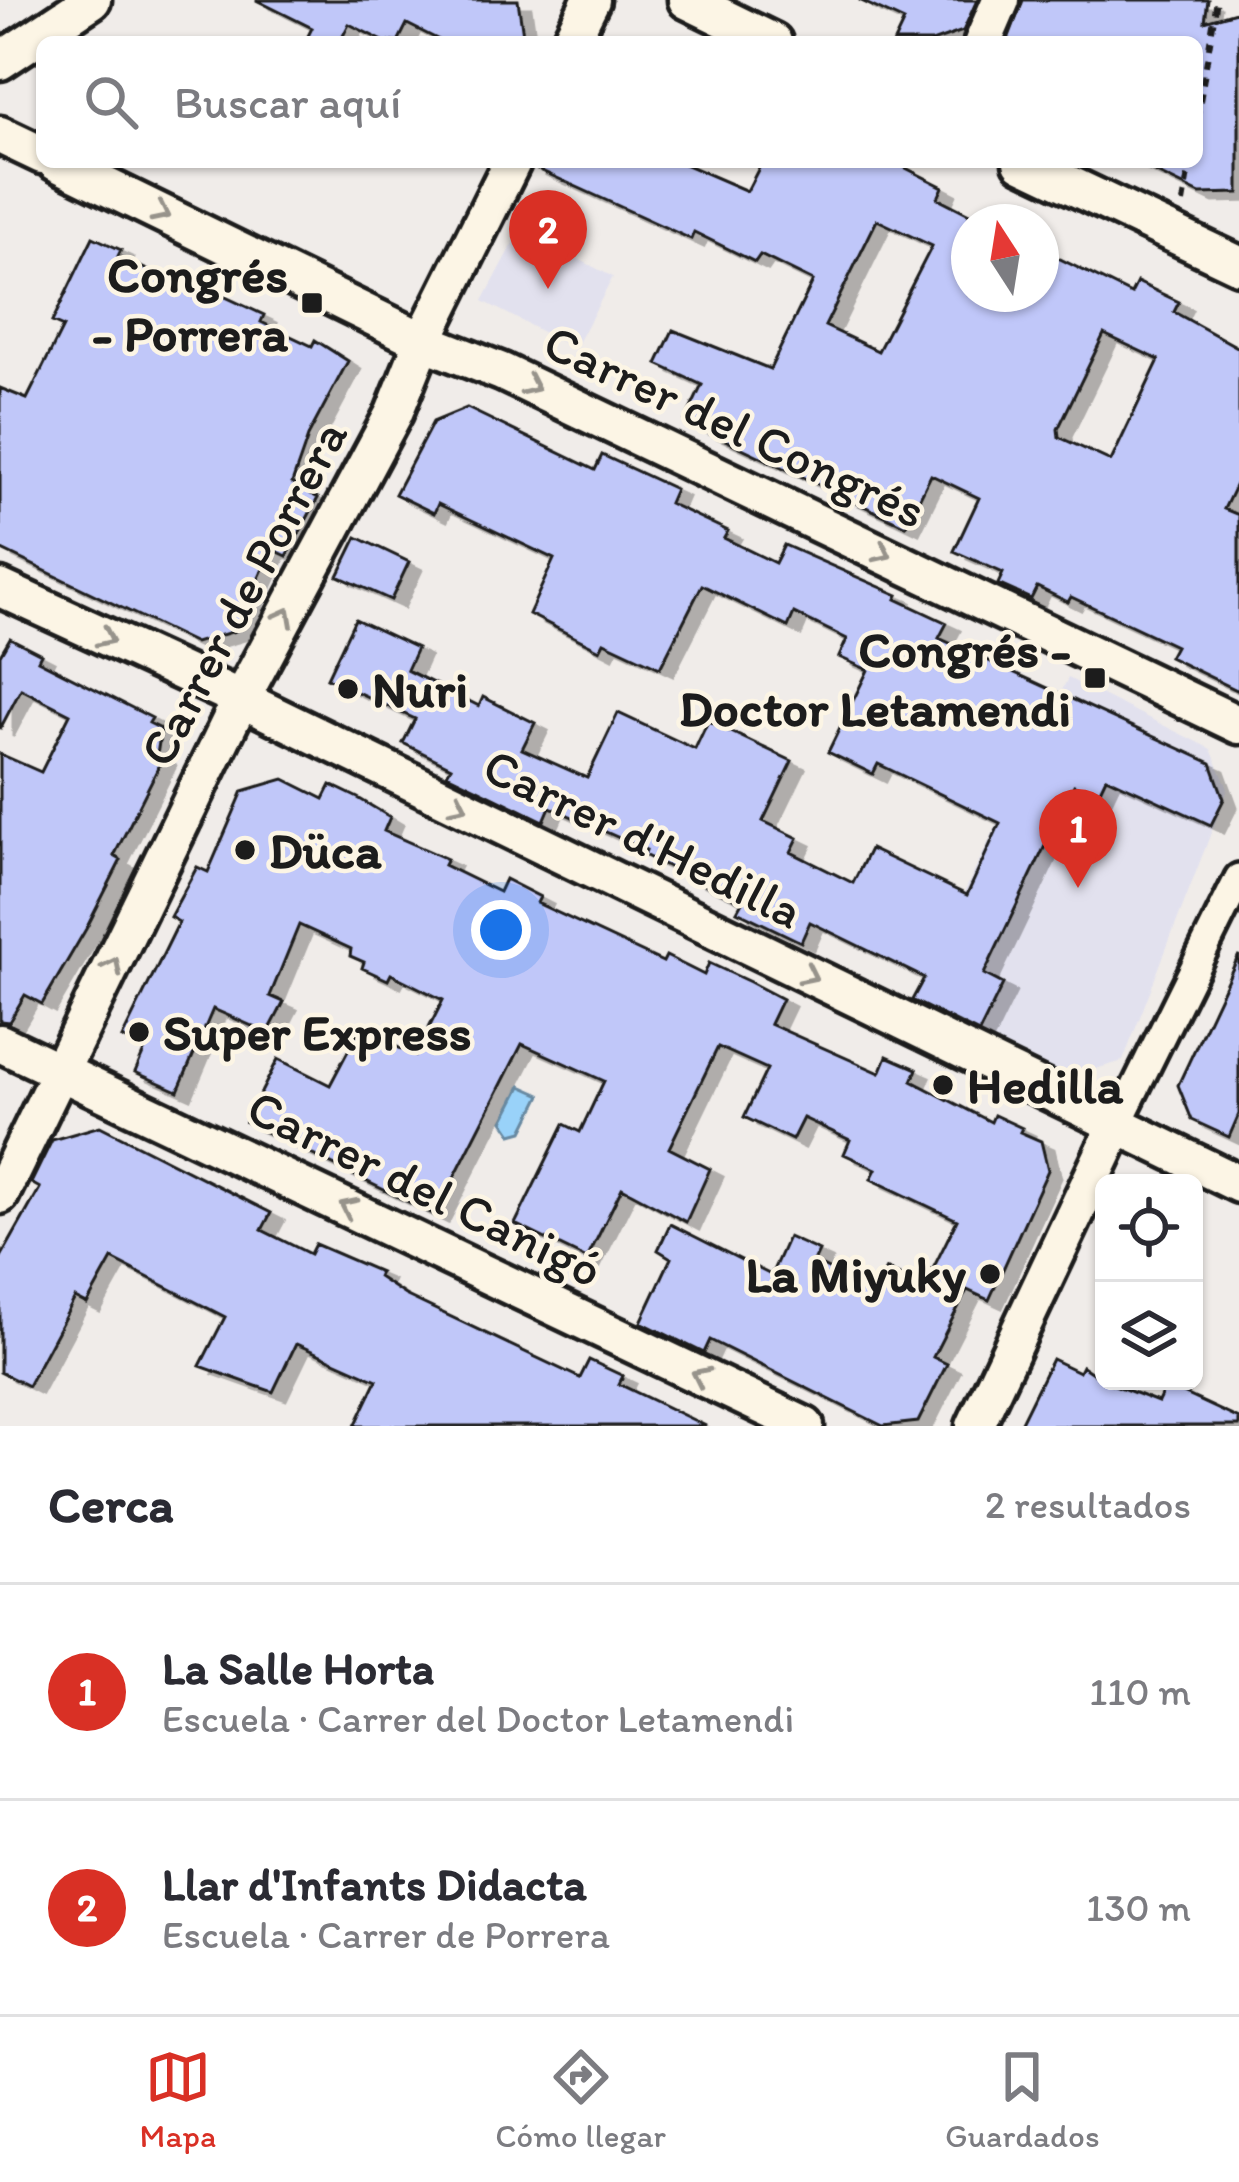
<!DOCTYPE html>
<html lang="es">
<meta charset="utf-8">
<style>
:root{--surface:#fff;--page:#f7f7f7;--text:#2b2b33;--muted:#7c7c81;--line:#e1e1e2;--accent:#d93025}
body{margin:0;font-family:Itim,sans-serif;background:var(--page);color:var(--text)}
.controls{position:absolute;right:36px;bottom:36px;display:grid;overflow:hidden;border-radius:18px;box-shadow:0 3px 9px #0004}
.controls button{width:108px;height:108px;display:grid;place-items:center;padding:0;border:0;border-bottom:3px solid var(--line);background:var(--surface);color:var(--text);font:60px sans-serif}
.compass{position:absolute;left:951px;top:204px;width:108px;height:108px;border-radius:50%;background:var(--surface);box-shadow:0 3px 9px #0004;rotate:348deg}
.you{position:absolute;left:501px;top:930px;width:42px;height:42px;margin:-30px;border:9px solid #fff;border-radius:50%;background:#1a73e8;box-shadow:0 0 0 18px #1a73e833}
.badge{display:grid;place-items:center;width:78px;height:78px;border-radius:50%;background:var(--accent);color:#fff;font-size:39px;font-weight:700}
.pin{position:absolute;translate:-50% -99px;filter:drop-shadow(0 3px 6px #0008)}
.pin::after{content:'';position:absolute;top:63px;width:42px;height:36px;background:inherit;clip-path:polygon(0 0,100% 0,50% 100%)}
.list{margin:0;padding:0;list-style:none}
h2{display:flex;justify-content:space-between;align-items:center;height:156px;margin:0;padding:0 48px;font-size:51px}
h2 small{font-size:39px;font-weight:400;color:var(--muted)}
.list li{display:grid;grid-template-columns:78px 1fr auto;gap:36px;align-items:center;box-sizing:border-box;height:216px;padding:0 48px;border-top:3px solid var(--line)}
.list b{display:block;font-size:45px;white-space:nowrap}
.list p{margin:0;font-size:39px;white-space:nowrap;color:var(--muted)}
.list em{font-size:39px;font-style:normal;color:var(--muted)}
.icon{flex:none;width:66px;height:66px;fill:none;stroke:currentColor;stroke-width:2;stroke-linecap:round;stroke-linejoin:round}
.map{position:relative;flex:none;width:1239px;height:1426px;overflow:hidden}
.search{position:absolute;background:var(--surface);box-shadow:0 3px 9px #0004;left:36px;right:36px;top:36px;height:132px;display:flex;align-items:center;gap:30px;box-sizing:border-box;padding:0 42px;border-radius:18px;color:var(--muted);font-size:45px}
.sheet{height:588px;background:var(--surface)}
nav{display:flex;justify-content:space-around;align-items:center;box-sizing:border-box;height:168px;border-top:3px solid var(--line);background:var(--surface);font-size:33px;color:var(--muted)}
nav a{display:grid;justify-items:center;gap:6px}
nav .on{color:var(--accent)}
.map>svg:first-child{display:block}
</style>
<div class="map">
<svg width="1239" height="1426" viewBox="0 0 1239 1426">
<defs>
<filter id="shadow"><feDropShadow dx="13" dy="8" stdDeviation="0" flood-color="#0004"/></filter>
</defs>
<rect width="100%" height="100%" fill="#f0ece9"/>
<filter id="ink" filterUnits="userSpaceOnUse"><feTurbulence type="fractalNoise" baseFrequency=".00833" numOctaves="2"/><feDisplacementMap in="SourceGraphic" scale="24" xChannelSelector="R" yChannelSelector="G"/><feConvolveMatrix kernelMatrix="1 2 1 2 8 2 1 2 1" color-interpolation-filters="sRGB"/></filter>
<g filter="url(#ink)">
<path fill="#e2e1ee" d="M521,229L613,277L575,349L483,301Z
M1068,678L1211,749L1228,789L1123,1061L1068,1077L912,1000Z"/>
<path fill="#99d2f9" stroke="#6789a1" stroke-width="3" d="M521,1086L541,1095L523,1131L512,1134L503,1121Z"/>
<path fill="#c0c7f9" stroke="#1c1c1c" stroke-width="3" fill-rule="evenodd" filter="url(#shadow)" d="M256,0H518L524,42H443L407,24L398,42H385L349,24L340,42H305L312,28Z
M859,0H977L963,31L932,42H894L904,21Z
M1023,0H1208L1205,21L1239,11V193L1200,194L1134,162H1197V42H1007Z
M534,162H680L747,191L762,162H894L943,187L938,198L969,214V294H1041V277L1052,255L1131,294L1137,282L1179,302L1174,312L1239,348V478L1224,509L1239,515V691L1169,657L1175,646L1071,597L1068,602L1037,587L1031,599L998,584L1003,573L954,551L979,498L931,475L906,526L685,421L702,385L657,364L673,330L770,369L813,281L760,255L755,262L694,232L691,239L533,167ZM877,220L932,246L878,351L825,326ZM1104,334L1159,360L1111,461L1059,437L1058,429Z
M93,237L121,250L118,256L187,289L191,281L264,315L261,322L312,346L315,340L348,361L309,434L292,483L318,498L287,556L272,549L235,631L195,643L0,549V388L27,399L63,327L52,322Z
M467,408L595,470L602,455L675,489L669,503L728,531L724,538L775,563L784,545L898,595L896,599L947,623L939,638L1211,763L1224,799L1211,825L1106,777L1097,796L1074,785L984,974L1003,984L979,1033L912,1000L924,978L810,922L801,942L737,911L742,902L644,855L646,850L550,807L544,821L447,774L451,767L403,743L415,719L327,678L355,619L417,648L407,670L479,706L483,697L535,723L522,749L587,778L618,713L695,749L708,721L792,761L763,821L798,838L791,852L853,883L870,849L967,895L1000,823L878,764L873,774L828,752L868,670L839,657L847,639L794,613L788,627L702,585L660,668L604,642L600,650L529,614L554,559L438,504L434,513L395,494L433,422Z
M357,537L409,562L391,600L338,576Z
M10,638L41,654L38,660L152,718L149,723L161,729L157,755L163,758L114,856L121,860L86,929L42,1004L25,995L9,1022L0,1021V754L41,772L70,714L21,689L0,729V655Z
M284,779L324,799L331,785L358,798L390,817L384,831L447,859L444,865L499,892L505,879L540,897L537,903L663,962L666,956L704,975L709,963L750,982L782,999L770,1024L880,1073L887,1056L917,1069L912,1081L991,1122L994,1115L1022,1128L1020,1132L1041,1141L1048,1170L989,1300L967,1290L933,1357L947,1364L918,1422L883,1426L710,1340L704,1353L641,1322L671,1258L658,1250L670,1224L771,1275L788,1237L819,1251L814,1262L874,1291L886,1269L924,1287L957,1220L871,1179L876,1169L844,1154L850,1140L803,1118L792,1140L744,1117L767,1069L718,1047L669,1148L710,1169L686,1222L622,1188L587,1259L515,1224L564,1124L580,1132L604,1081L522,1044L435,1215L246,1122L278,1059L330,1085L360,1028L415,1056L443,1000L391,974L388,980L362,968L364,962L350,956L351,949L299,925L270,996L284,1002L268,1033L213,1009L178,1091L135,1072L145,1049L122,1038L179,922L170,917L197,867L208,872L243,791Z
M1239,955V1114L1229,1137L1192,1120L1178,1085Z
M100,1126L271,1213L262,1230L310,1254L315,1244L380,1272L378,1277L405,1295L580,1378L589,1360L623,1376L619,1384L706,1426H355L377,1380L296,1344L273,1392L200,1366L225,1317L112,1259L87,1304L75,1298L28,1386L0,1372V1259L40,1188L31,1183L52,1140Z
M1052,1359L1079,1372L1082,1366L1104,1381L1158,1402L1166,1385L1239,1419V1426H1019Z"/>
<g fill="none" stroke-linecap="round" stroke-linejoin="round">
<defs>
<path id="pedestrian" d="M1117,1125L1239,878"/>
<path id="minor" d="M687,0L773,42
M570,42L591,0
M983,42L1001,0
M0,61L92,0
M0,135L42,155
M56,162L423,341L502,372L1239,725
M1022,162L1239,265
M0,588L241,699L1239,1184
M0,1043L805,1426
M0,1195L241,699L394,413L423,341L512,162
M975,1426L1117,1125"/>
</defs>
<use href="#pedestrian" stroke="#1c1c1c" stroke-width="36"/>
<use href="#minor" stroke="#1c1c1c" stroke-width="45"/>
<path stroke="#1c1c1c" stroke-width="6" stroke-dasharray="9 9" stroke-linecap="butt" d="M1197,119L1217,0
M1183,203L1190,162"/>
<use href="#pedestrian" stroke="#fcf5e5" stroke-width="27"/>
<use href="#minor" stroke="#fcf5e5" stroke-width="36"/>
</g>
<defs><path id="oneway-chevron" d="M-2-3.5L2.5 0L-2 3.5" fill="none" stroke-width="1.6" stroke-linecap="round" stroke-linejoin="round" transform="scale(3)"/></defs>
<g stroke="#97938b">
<use href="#oneway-chevron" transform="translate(161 213) rotate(26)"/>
<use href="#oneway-chevron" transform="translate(531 386) rotate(25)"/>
<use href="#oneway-chevron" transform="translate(883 553) rotate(25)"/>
<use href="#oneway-chevron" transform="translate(285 616) rotate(-62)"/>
<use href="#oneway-chevron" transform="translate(106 638) rotate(25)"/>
<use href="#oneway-chevron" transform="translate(459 805) rotate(26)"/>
<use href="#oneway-chevron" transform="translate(113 966) rotate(-64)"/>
<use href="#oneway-chevron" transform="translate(809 975) rotate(26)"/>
<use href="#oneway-chevron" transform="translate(348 1207) rotate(-154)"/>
<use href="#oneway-chevron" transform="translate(700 1376) rotate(-154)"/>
</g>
</g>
<g fill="#1c1c1c" stroke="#fcf5e5" stroke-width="4.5">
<rect x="300" y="291" width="24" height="24" rx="6"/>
<rect x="1083" y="666" width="24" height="24" rx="6"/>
<circle cx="348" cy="689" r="12"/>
<circle cx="245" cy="850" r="12"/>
<circle cx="139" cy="1032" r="12"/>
<circle cx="943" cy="1085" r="12"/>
<circle cx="990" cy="1274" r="12"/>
</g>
<g text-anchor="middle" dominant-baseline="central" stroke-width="9" stroke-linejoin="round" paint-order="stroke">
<g font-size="51" font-weight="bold" fill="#1c1c1c" stroke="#fcf5e5" text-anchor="start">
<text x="288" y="274" text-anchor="end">Congrés<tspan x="288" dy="59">- Porrera</tspan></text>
<text x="1071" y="649" text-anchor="end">Congrés -<tspan x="1071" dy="59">Doctor Letamendi</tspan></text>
<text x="372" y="689">Nuri</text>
<text x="269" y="850">Düca</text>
<text x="163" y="1032">Super Express</text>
<text x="967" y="1085">Hedilla</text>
<text x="966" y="1274" text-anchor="end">La Miyuky</text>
</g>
<g font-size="51" fill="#1c1c1c" stroke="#fcf5e5">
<text transform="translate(735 426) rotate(25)">Carrer del Congrés</text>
<text transform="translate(243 593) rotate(-62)">Carrer de Porrera</text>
<text transform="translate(643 838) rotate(26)">Carrer d'Hedilla</text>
<text transform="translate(425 1188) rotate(26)">Carrer del Canigó</text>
</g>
</g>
</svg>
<div class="controls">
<button><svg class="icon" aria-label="locate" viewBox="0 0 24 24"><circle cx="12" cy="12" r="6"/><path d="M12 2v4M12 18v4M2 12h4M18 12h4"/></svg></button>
<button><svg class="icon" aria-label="layers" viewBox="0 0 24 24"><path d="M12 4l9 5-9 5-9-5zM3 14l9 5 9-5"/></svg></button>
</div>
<svg class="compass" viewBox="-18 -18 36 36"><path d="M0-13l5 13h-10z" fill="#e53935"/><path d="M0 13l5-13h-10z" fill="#7c7c81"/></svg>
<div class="you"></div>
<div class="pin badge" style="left:1078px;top:888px">1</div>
<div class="pin badge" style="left:548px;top:289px">2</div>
<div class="search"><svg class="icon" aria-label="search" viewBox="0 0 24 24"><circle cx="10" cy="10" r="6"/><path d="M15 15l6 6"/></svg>Buscar aquí</div>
</div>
<section class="sheet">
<h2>Cerca<small>2 resultados</small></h2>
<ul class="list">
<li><span class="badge">1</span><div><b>La Salle Horta</b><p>Escuela · Carrer del Doctor Letamendi</p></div><em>110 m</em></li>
<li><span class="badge">2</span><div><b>Llar d'Infants Didacta</b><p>Escuela · Carrer de Porrera</p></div><em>130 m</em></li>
</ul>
</section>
<nav>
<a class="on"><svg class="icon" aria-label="map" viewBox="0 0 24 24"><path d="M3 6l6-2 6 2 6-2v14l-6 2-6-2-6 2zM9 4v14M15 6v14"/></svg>Mapa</a>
<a><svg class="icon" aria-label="directions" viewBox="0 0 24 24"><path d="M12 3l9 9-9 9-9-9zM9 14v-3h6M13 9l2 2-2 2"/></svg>Cómo llegar</a>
<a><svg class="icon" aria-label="saved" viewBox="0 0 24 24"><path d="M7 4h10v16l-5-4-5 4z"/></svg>Guardados</a>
</nav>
